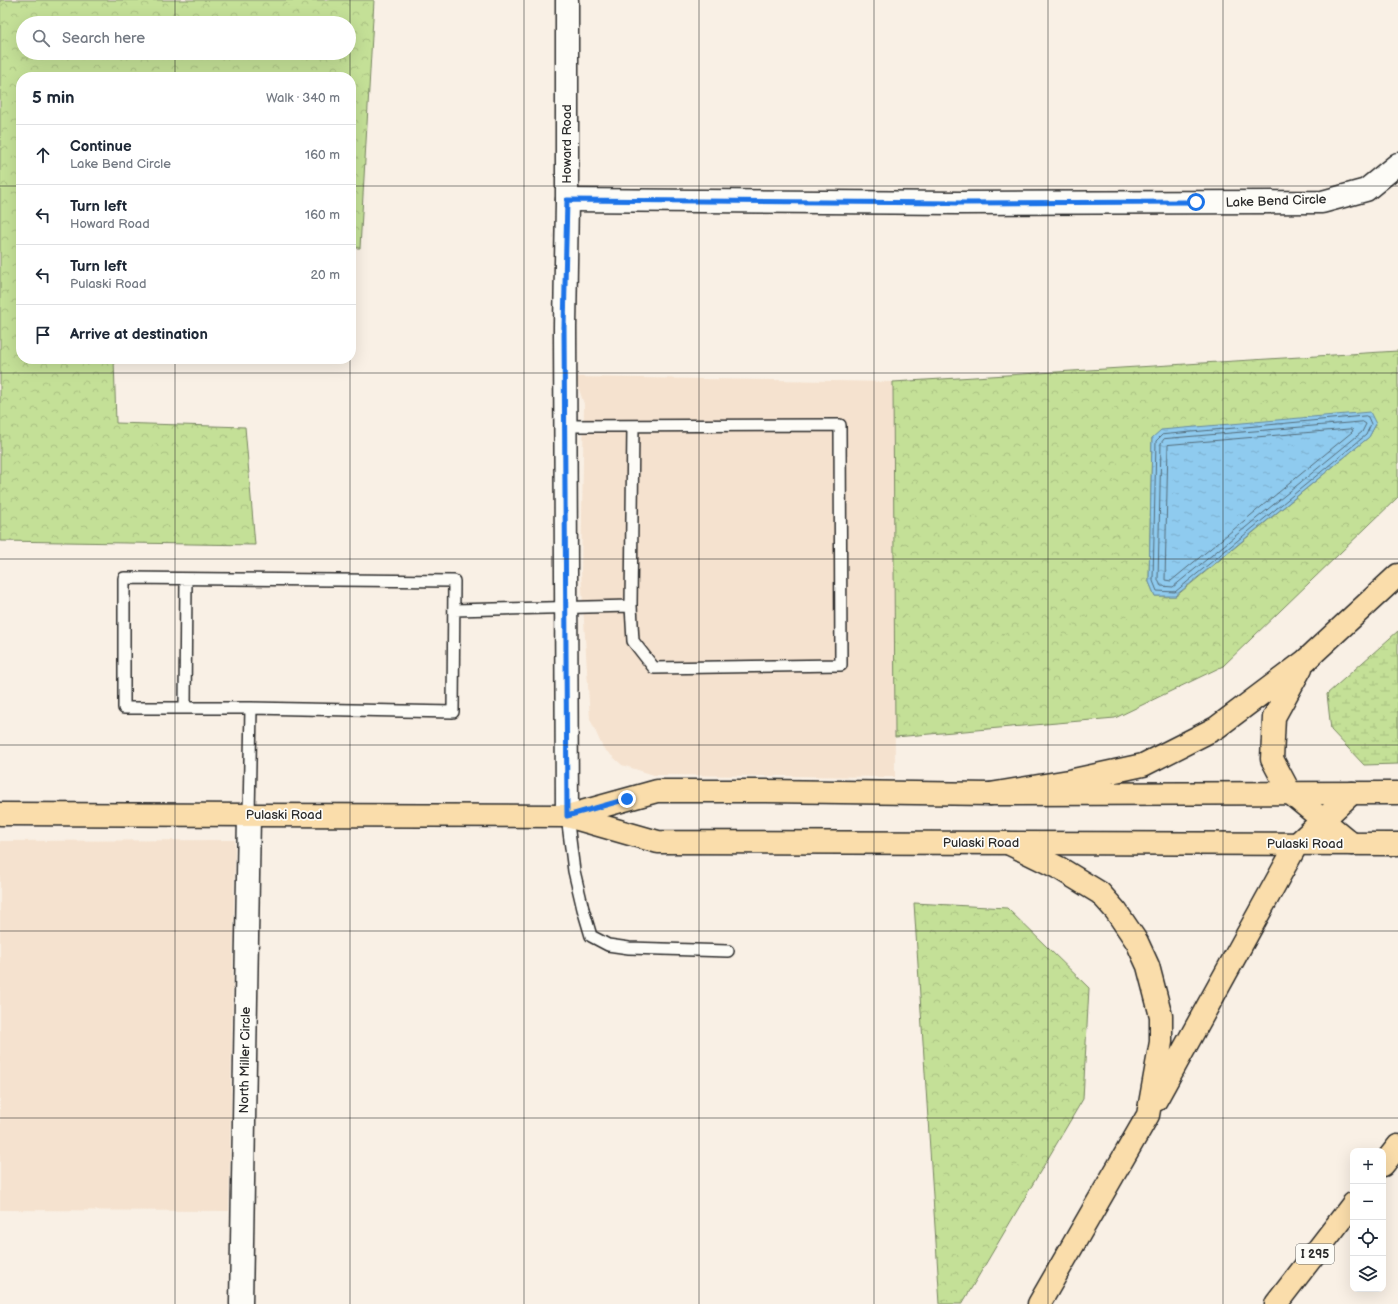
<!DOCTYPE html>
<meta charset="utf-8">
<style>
:root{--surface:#fff;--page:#f2f2f3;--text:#1f2937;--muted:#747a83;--line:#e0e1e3}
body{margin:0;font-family:"Balsamiq Sans",sans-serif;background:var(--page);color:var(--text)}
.controls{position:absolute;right:12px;bottom:12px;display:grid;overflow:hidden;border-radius:8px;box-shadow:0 4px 16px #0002}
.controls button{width:36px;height:36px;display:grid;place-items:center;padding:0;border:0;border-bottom:1px solid var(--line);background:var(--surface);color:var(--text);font:20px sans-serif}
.stop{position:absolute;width:12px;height:12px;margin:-9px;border:3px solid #1a73e8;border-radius:50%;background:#fff}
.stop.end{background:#1a73e8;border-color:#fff;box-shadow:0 1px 4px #0008}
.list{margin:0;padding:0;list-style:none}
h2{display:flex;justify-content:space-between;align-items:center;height:52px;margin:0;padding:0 16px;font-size:17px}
h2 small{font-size:13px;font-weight:400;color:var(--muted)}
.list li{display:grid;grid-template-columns:26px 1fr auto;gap:12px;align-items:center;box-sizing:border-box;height:60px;padding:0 16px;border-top:1px solid var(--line)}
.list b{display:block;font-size:15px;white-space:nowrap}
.list p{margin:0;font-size:13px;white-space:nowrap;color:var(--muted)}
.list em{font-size:13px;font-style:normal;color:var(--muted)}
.icon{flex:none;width:22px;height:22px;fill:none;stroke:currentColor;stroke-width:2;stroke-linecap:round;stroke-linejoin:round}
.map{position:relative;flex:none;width:1398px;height:1304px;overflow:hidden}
.search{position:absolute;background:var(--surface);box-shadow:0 4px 16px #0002;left:16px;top:16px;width:340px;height:44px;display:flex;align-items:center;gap:10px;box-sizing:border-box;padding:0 14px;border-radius:22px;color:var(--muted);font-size:15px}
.panel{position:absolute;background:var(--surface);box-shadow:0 4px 16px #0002;left:16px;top:72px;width:340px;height:292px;border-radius:16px}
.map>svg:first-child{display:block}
</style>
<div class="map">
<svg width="1398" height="1304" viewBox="0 0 1398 1304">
<defs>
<pattern id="forest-crowns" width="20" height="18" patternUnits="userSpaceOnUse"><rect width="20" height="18" fill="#c4e097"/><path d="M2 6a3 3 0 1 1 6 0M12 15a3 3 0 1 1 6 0" fill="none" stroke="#a9c082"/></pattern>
<pattern id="wetland-marsh" width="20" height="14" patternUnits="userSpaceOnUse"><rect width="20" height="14" fill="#c4e097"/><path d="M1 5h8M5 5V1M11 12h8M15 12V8" fill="none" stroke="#a9c082"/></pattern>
<pattern id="water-ripples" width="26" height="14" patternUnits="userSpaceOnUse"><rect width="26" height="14" fill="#8fcbef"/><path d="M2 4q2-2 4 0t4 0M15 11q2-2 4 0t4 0" fill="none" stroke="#7caecd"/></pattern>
</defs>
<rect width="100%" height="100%" fill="#f9f0e5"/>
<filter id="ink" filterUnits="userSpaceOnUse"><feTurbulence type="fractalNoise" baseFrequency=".025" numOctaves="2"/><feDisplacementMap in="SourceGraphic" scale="8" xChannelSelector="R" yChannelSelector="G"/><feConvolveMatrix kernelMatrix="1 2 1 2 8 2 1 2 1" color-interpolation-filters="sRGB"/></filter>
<g filter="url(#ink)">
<path fill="#f5e2cf" d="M575,377L893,382L895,777L654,775L622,765L603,748L590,719L581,572L584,404Z
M235,840L229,1211L0,1210V841Z"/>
<path fill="url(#forest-crowns)" stroke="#788661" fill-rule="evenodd" d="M0,0H374L360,248H351V77H21V359H114L116,423L245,427L255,545L0,541ZM23,23H349V53H23Z
M1398,351V497L1223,666L1115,718L895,737L893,382ZM1376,424L1369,437L1176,596H1155L1149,582L1152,438Z
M914,903L1007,908L1089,988L1083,1099L962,1304H940Z"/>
<path fill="url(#wetland-marsh)" stroke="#788661" d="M1398,631V764L1364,765L1331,730L1327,694Z"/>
<path fill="url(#water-ripples)" stroke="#678ba1" d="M1370,412L1376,424L1369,437L1175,596H1155L1149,582L1152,438L1161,430Z"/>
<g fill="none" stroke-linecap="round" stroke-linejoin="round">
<path stroke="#536b79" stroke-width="1" d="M1366,416L1368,417L1371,424L1366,435L1175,592L1157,591L1153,581L1156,441L1162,435Z
M1363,422L1366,424L1362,432L1173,587L1161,586L1158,580L1161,443L1164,439Z
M1351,429L1353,430L1352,432L1171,581L1165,580L1168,445Z"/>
<defs>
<path id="lane" d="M631,606L633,426
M454,610L631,606L633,641L654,668L841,665L840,425L565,426
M185,707L186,579
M249,815L251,708H124V578L454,581L453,712L251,708
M567,816L574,871L583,909L591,936L608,945L629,948L728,951"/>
<path id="street" d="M567,200L959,203L1322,202L1366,190L1398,164
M241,1304L249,815"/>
<path id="secondary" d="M567,0V200L565,327L567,816"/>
<path id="primary" d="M0,814L567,816L657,791H766L990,794L1398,793
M567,816L658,842L1398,844"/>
<path id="highway" d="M1301,668L1274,717L1272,759L1290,793L1352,844
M990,794L1069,781L1143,765L1216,728L1305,661L1398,575
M1008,843L1059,868L1100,893L1116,911L1137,942L1148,966L1161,1016V1042L1148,1115L1039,1304
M1156,1100L1297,844L1352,793
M1383,1165L1398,1146
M1276,1304L1353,1204"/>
</defs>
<use href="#lane" stroke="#2b2b2b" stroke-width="14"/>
<use href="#street" stroke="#2b2b2b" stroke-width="25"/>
<use href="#secondary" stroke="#2b2b2b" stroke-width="25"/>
<use href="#primary" stroke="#2b2b2b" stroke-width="25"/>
<use href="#highway" stroke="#2b2b2b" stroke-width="25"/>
<use href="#lane" stroke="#fdfcf7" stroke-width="11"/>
<use href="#street" stroke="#fdfcf7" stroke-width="22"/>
<use href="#secondary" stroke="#fdfcf7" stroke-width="22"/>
<use href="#primary" stroke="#faddab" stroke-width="22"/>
<use href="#highway" stroke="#faddab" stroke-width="22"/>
</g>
</g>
<g fill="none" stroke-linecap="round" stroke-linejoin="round" filter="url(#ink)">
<path stroke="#1a73e8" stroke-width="5" d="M627,799L567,816L564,327L567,200L959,203L1196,202"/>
</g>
<path fill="none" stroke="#2b2b2b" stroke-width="1" stroke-opacity="0.55" d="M175,0V23M350,0V77M524,0V1304M699,0V1304M874,0V1304M1048,0V1304M1223,0V1304M175,53V77M0,186H21M351,186H1398M175,359V1304M350,359V1304M0,373H1398M0,559H1398M0,745H1398M0,931H1398M0,1118H1398"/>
<g text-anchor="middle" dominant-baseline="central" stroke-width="3.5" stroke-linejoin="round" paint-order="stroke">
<rect fill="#fdfcf7" stroke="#6a6a68" stroke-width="1" x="1296" y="1244" width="38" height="20" rx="3"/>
<g font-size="12" font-weight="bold" fill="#2b2b2b">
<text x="1315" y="1254">I 295</text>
</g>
<g font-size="13" fill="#2b2b2b" stroke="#fdfcf7">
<text transform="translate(567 144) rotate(-90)">Howard Road</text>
<text transform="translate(1276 201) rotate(-2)">Lake Bend Circle</text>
<text x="284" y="815">Pulaski Road</text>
<text x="981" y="843">Pulaski Road</text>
<text x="1305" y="844">Pulaski Road</text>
<text transform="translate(245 1060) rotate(-89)">North Miller Circle</text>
</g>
</g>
</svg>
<div class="controls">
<button>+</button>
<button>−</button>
<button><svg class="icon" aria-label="locate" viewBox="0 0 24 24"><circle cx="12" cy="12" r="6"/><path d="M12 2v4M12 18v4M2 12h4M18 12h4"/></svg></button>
<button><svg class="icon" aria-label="layers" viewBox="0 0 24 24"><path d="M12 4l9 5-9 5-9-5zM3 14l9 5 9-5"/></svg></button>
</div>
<div class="stop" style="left:1196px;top:202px"></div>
<div class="stop end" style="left:627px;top:799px"></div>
<div class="search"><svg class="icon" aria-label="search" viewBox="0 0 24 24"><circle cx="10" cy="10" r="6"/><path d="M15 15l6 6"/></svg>Search here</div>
<section class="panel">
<h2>5 min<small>Walk · 340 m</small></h2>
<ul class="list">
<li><svg class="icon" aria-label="ahead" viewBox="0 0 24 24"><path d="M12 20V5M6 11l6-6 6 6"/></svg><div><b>Continue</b><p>Lake Bend Circle</p></div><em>160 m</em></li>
<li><svg class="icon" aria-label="left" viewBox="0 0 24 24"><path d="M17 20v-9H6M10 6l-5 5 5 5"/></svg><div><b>Turn left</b><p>Howard Road</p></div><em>160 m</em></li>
<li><svg class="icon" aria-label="left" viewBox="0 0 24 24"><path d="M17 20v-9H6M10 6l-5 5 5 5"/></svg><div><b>Turn left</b><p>Pulaski Road</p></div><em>20 m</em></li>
<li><svg class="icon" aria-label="arrive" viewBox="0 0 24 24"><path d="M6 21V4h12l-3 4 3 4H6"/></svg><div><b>Arrive at destination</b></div></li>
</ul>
</section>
</div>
